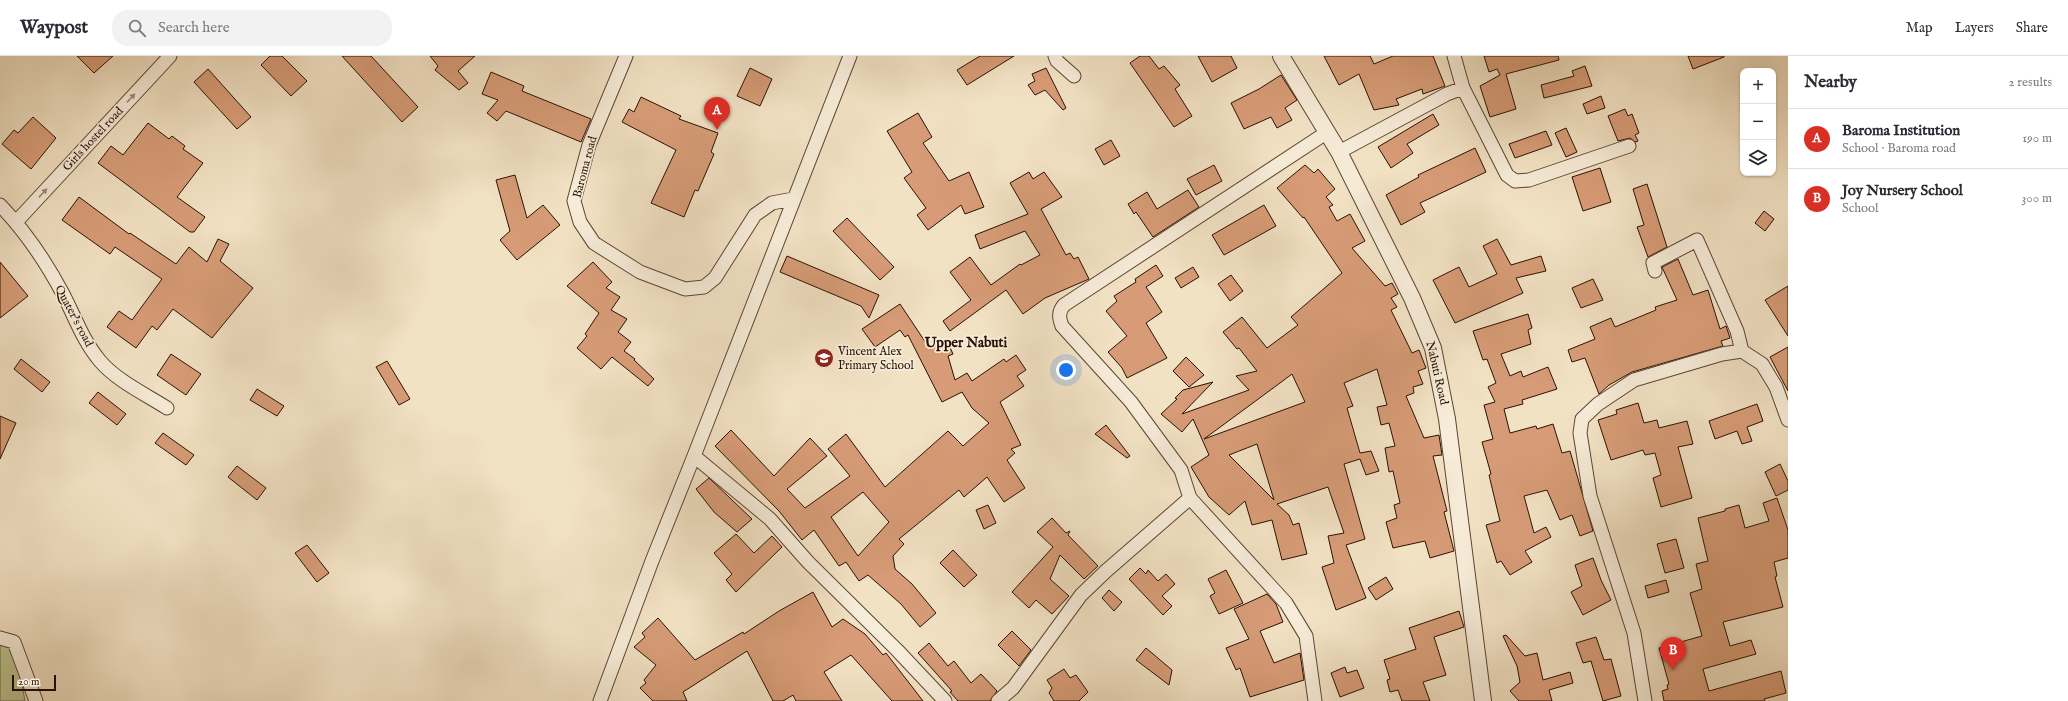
<!DOCTYPE html>
<meta charset="utf-8">
<style>
:root{--surface:#fff;--page:#f2f2f3;--text:#2b2b33;--muted:#7c7c81;--line:#e1e1e2;--accent:#d93025}
body{margin:0;font-family:"IM FELL English",serif;background:var(--page);color:var(--text)}
.controls{position:absolute;right:12px;top:12px;display:grid;overflow:hidden;border-radius:8px;box-shadow:0 1px 3px #0004}
.controls button{width:36px;height:36px;display:grid;place-items:center;padding:0;border:0;border-bottom:1px solid var(--line);background:var(--surface);color:var(--text);font:20px sans-serif}
.scale{position:absolute;left:12px;bottom:10px;width:44px;box-sizing:border-box;padding-left:4px;border:2px solid #2a1102;border-top:0;font-size:11px;line-height:14px;white-space:nowrap;color:#2a1102;-webkit-text-stroke:3px #f7ecd9;paint-order:stroke}
.you{position:absolute;left:1066px;top:314px;width:14px;height:14px;margin:-10px;border:3px solid #fff;border-radius:50%;background:#1a73e8;box-shadow:0 0 0 6px #1a73e833}
.badge{display:grid;place-items:center;width:26px;height:26px;border-radius:50%;background:var(--accent);color:#fff;font-size:13px;font-weight:700}
.pin{position:absolute;translate:-50% -33px;filter:drop-shadow(0 1px 2px #0008)}
.pin::after{content:'';position:absolute;top:21px;width:14px;height:12px;background:inherit;clip-path:polygon(0 0,100% 0,50% 100%)}
.list{margin:0;padding:0;list-style:none}
h2{display:flex;justify-content:space-between;align-items:center;height:52px;margin:0;padding:0 16px;font-size:17px}
h2 small{font-size:13px;font-weight:400;color:var(--muted)}
.list li{display:grid;grid-template-columns:26px 1fr auto;gap:12px;align-items:center;box-sizing:border-box;height:60px;padding:0 16px;border-top:1px solid var(--line)}
.list b{display:block;font-size:15px;white-space:nowrap}
.list p{margin:0;font-size:13px;white-space:nowrap;color:var(--muted)}
.list em{font-size:13px;font-style:normal;color:var(--muted)}
.icon{flex:none;width:22px;height:22px;fill:none;stroke:currentColor;stroke-width:2;stroke-linecap:round;stroke-linejoin:round}
.map{position:relative;flex:none;width:1788px;height:645px;overflow:hidden}
header{display:flex;align-items:center;gap:24px;box-sizing:border-box;height:56px;padding:0 20px;background:var(--surface);border-bottom:1px solid var(--line)}
header strong{font-size:19px}
nav{display:flex;gap:22px;margin-inline-start:auto;font-size:14px}
.search{width:280px;height:36px;background:var(--page);display:flex;align-items:center;gap:10px;box-sizing:border-box;padding:0 14px;border-radius:16px;color:var(--muted);font-size:15px}
main{display:flex}
aside{flex:1;background:var(--surface)}
.map>svg:first-child{display:block}
</style>
<header>
<strong>Waypost</strong>
<div class="search"><svg class="icon" aria-label="search" viewBox="0 0 24 24"><circle cx="10" cy="10" r="6"/><path d="M15 15l6 6"/></svg>Search here</div>
<nav><a>Map</a><a>Layers</a><a>Share</a></nav>
</header>
<main>
<div class="map">
<svg width="1788" height="645" viewBox="0 0 1788 645">
<rect width="100%" height="100%" fill="#f2e2c4"/>
<filter id="stains"><feTurbulence type="fractalNoise" baseFrequency=".005" numOctaves="4"/><feColorMatrix values="0 0 0 0 .2 0 0 0 0 .09 0 0 0 0 .02 0 0 0 .5 -.17"/></filter>
<radialGradient id="worn" r=".72"><stop offset=".6" stop-color="#630" stop-opacity="0"/><stop offset="1" stop-color="#630" stop-opacity=".3"/></radialGradient>
<path fill="#bdc392" stroke="#746a4a" d="M0,582L14,586L25,645H0Z"/>
<path fill="#d79c77" stroke="#2a1102" fill-rule="evenodd" d="M77,0H113L94,17Z
M270,0H282L307,25L291,40L261,9Z
M342,0H371L418,51L402,66Z
M430,0H475L458,15L468,27L459,34L435,14L438,10Z
M980,0H1014L967,29L957,14Z
M1140,0H1149L1159,13L1164,10L1180,29L1175,33L1192,60L1174,71L1130,7Z
M1198,0H1231L1237,12L1212,26Z
M1324,0H1370L1374,8L1393,0H1433L1445,30L1423,38L1422,33L1396,43L1399,49L1374,54L1359,18L1339,29Z
M1484,0H1558L1559,4L1506,18L1516,53L1490,61L1480,30L1500,19L1497,13L1489,16Z
M1688,0H1724V1L1693,13Z
M1585,10L1592,30L1544,42L1541,29L1574,20L1572,15Z
M750,12L772,23L760,50L737,40Z
M1046,12L1066,52L1063,54L1045,34L1035,39L1028,29L1035,25L1032,18Z
M208,13L251,61L237,73L194,26Z
M491,16L524,30L522,35L591,63L581,86L506,55L497,65L487,57L498,44L482,38Z
M1281,19L1297,44L1285,52L1292,64L1277,72L1271,61L1244,73L1231,47L1259,33Z
M1601,40L1605,52L1587,58L1583,48Z
M641,41L681,60L679,63L718,77L711,96L714,98L698,135L695,134L684,161L651,147L676,94L622,66L629,53L634,56Z
M1625,53L1628,60L1632,58L1639,77L1635,79L1638,85L1635,86L1630,82L1618,85L1608,60Z
M918,57L932,81L923,87L949,125L969,116L984,151L965,158L961,149L928,174L917,159L926,152L904,122L912,116L887,75Z
M1433,58L1439,69L1407,88L1413,97L1391,112L1378,91Z
M33,61L56,82L31,113L2,88L14,74L18,77Z
M148,67L169,83L172,80L185,90L183,93L203,107L177,141L205,161L194,176H190L98,107L111,90L123,99Z
M1566,72L1577,96L1566,101L1555,77Z
M1546,75L1552,89L1515,102L1509,88Z
M1111,84L1120,100L1104,109L1095,93Z
M1475,92L1486,116L1420,147L1425,156L1401,169L1386,139L1419,121L1418,119Z
M1214,109L1222,125L1196,139L1187,123Z
M1305,109L1314,117L1318,113L1335,133L1326,141L1333,149L1329,151L1337,165L1350,158L1365,185L1352,192L1385,230L1392,227L1398,238L1391,242L1397,251L1391,254L1412,297L1419,294L1426,312L1418,315L1423,328L1413,331L1414,337L1406,340L1424,382L1439,379L1442,399L1433,400L1447,455L1444,456L1454,495L1430,502L1425,485L1393,492L1386,466L1397,462L1394,449L1400,447L1393,415L1389,416L1385,392L1395,390L1389,367L1381,369L1377,351L1387,349L1377,313L1344,327L1353,350L1347,352L1360,397L1371,395L1379,415L1366,419L1360,403L1344,408L1365,483L1346,489L1366,542L1336,554L1322,511L1334,507L1328,480L1344,477L1328,431L1277,448L1289,459L1293,469L1299,467L1307,498L1282,504L1272,464L1252,469L1245,445L1229,459L1209,441L1191,411L1209,399L1193,363L1182,376L1161,358L1177,343L1175,342L1183,334L1213,326L1182,358L1249,334L1236,320L1257,315L1239,292L1237,293L1223,276L1242,261L1267,292L1298,269L1291,261L1342,217L1304,161L1303,162L1277,132ZM1292,318L1305,346L1204,383L1280,327ZM1257,388L1274,444L1229,399Z
M1600,112L1611,146L1583,155L1572,121Z
M1029,116L1033,123L1044,116L1062,141L1041,153L1066,199L1070,197L1074,203L1078,201L1089,223L1045,242L1023,258L1006,234L950,275L943,265L971,244L950,216L970,201L991,229L1020,208L1021,209L1040,199L1025,175L980,193L975,179L1028,158L1010,127Z
M515,119L527,162L543,149L560,169L517,204L500,184L510,175L496,124Z
M1647,128L1667,191L1648,201L1637,171L1644,169L1633,133Z
M1188,134L1199,151L1153,181L1136,156L1134,158L1128,148L1147,136L1157,153Z
M79,141L129,178L130,177L176,208L189,191L207,206L218,183L229,188L220,205L253,232L212,282L173,253L157,274L152,270L136,292L107,271L119,255L132,264L162,223L115,191L110,198L62,164Z
M1264,149L1276,170L1224,199L1212,179Z
M1764,155L1774,163L1765,175L1755,167Z
M847,162L894,211L880,224L833,175Z
M1497,183L1511,209L1541,200L1546,215L1516,222L1523,237L1455,267L1433,224L1459,211L1469,231L1497,218L1483,190Z
M787,200L879,239L869,262L861,250L780,216Z
M1678,203L1693,239L1708,234L1720,273L1726,270L1730,282L1721,285L1723,290L1632,316L1609,329L1599,338L1585,302L1572,306L1568,294L1595,283L1590,271L1611,262L1615,271L1656,254L1655,251L1677,244L1662,211Z
M0,206L28,240L0,262Z
M593,206L612,226L606,232L620,241L611,254L627,263L618,276L631,286L624,295L635,303L634,304L654,323L648,330L612,301L601,313L577,292L587,280L585,278L599,257L567,230Z
M1156,209L1163,220L1146,231L1162,256L1146,267L1167,302L1127,322L1122,312L1108,296L1127,280L1106,255L1117,245L1114,240L1136,226L1135,223Z
M1193,211L1199,221L1181,232L1175,222Z
M1231,219L1243,235L1230,245L1218,228Z
M1593,223L1603,244L1581,252L1572,232Z
M1788,230V280L1765,244Z
M900,248L930,293L947,285L953,298L948,300L955,324L967,317L972,325L1004,303L1006,306L1016,299L1026,314L1017,320L1024,330L1000,346L1021,389L1011,393L1015,397L1007,404L1025,432L1004,446L987,421L964,441L959,434L899,483L904,488L893,500L895,513L912,528L936,557L920,571L901,548L868,519L859,525L846,506L839,510L814,474L802,484L779,455L715,390L731,374L774,420L810,382L827,400L787,433L805,452L850,420L828,393L846,378L885,431L948,375L963,390L989,367L972,352L962,336L942,346L908,279L905,281L900,274L875,291L862,273ZM863,436L889,466L858,500L831,461Z
M1528,258L1532,272L1528,274L1531,288L1501,298L1510,320L1521,315L1523,321L1548,311L1557,333L1522,344L1523,348L1504,353L1510,377L1536,370L1537,373L1553,368L1562,397L1570,395L1593,475L1580,480L1572,459L1560,464L1547,434L1524,440L1534,477L1546,471L1551,481L1525,495L1532,506L1510,519L1501,505L1497,507L1486,469L1500,465L1489,419L1491,418L1482,386L1493,383L1484,349L1495,346L1488,331L1496,327L1487,303L1483,304L1473,275Z
M1788,291V335L1770,301Z
M171,298L201,318L186,339L157,319Z
M1186,301L1204,319L1189,331L1173,315Z
M21,303L50,326L42,336L14,313Z
M387,305L410,343L399,349L376,311Z
M257,333L284,350L277,360L250,344Z
M98,336L126,358L117,369L89,347Z
M1638,347L1644,367L1657,364L1659,372L1687,365L1693,388L1678,391L1692,442L1661,451L1653,422L1661,419L1655,397L1645,399L1643,394L1611,404L1598,364L1617,358L1616,354Z
M1757,348L1763,365L1747,371L1752,385L1742,388L1737,375L1715,383L1709,365Z
M0,360L16,367L0,403Z
M1106,369L1130,400L1127,402L1095,378Z
M163,377L194,399L186,409L155,387Z
M1780,408L1788,425V434L1776,440L1765,416Z
M237,410L266,432L257,444L228,421Z
M709,422L752,463L737,476L714,456L696,433Z
M1777,442L1788,474V502L1774,506L1777,520L1775,521L1783,551L1723,566L1730,590L1751,584L1756,598L1703,613L1709,635L1781,615L1786,637L1764,643L1765,645H1664L1662,635L1668,633L1667,629L1669,628L1659,592L1702,580L1690,537L1702,533L1696,508L1708,505L1698,462L1725,455V453L1739,449L1745,472L1769,465L1763,447Z
M988,449L996,467L984,473L976,454Z
M1052,462L1066,477L1070,475L1068,479L1098,510L1084,523L1060,499L1050,523L1069,540L1052,558L1036,544L1029,552L1012,536L1053,491L1037,476Z
M736,478L754,497L772,480L782,491L736,536L726,524L732,518L714,497Z
M1676,483L1684,512L1665,517L1657,488Z
M307,489L329,517L317,526L295,497Z
M953,494L977,519L964,531L940,507Z
M1593,502L1601,524L1611,544L1583,559L1571,536L1582,530L1575,509Z
M1140,512L1146,518L1148,514L1158,525L1166,518L1175,528L1162,540L1172,550L1163,559L1129,523Z
M1226,514L1243,547L1219,558L1210,540L1215,537L1208,523Z
M1386,521L1393,533L1376,544L1368,532Z
M1666,524L1669,536L1648,542L1645,530Z
M1109,534L1122,546L1114,555L1102,542Z
M813,536L832,571L843,563L865,578L883,599L886,597L923,645H892L851,599L824,616L842,645H796L793,639L783,645H773L747,595L683,636L687,645H653L640,632L646,627L644,624L656,609L634,591L645,581L642,577L658,562L695,604L743,576L744,578L779,555Z
M1267,538L1276,548L1283,566L1260,575L1274,607L1300,597L1304,624L1250,641L1240,612L1236,614L1226,592L1249,583L1234,553Z
M1459,555L1464,571L1434,581L1446,619L1423,626L1430,645H1402L1398,634L1390,636L1387,624L1390,623L1384,604L1416,593L1409,572Z
M1012,575L1031,594L1019,610L998,589Z
M1506,579L1525,600L1537,597L1543,624L1570,616L1573,627L1549,634L1552,645H1519L1510,635L1520,626L1517,610L1503,580Z
M1596,581L1604,604L1611,603L1621,640L1603,645L1591,605L1583,607L1576,587Z
M929,587L948,610L954,605L971,627L981,618L997,635L990,645H958L950,636L952,635L918,597Z
M1146,592L1172,614L1169,629L1136,604Z
M1345,611L1347,617L1357,614L1364,632L1340,641L1331,617Z
M1064,613L1070,622L1076,619L1088,636L1079,645H1054L1049,637L1052,632L1047,624Z"/>
<g fill="none" stroke-linecap="round" stroke-linejoin="round">
<defs>
<path id="minor" d="M626,0L589,89L574,145L580,166L594,187L640,216L685,233L704,231L715,222L755,159L772,147L793,143
M1055,0L1057,5L1074,20
M1463,32L1507,119L1515,125L1529,124L1629,90
M1339,96L1447,38L1463,32L1454,0
M0,149C25,175 46,206 63,238C75,261 83,285 100,305C117,325 145,338 167,352
M16,166L170,0
M1655,215L1653,207L1697,184L1737,275L1742,295
M694,400L770,463L808,506L897,594L945,645
M1190,442L1286,547L1306,580L1315,645
M0,582L14,586L36,645
M600,645L652,505L694,400L850,0
M998,645L1013,632L1081,539L1106,515L1190,442L1181,414L1131,346L1062,270C1059,262 1058,256 1064,249L1326,77
M1645,645L1634,577L1590,440L1580,377L1582,363L1598,348L1634,324L1722,298L1742,295L1762,308L1776,331L1788,364"/>
<path id="tertiary" d="M1281,0L1339,96L1412,242L1433,292L1447,363L1483,645"/>
</defs>
<use href="#minor" stroke="#5c4532" stroke-width="15"/>
<use href="#tertiary" stroke="#5c4532" stroke-width="18"/>
<use href="#minor" stroke="#f7ecd9" stroke-width="13"/>
<use href="#tertiary" stroke="#f7ecd9" stroke-width="16"/>
</g>
<defs><path id="oneway-solid" d="M-6-.8H1V-3.2L6.5 0L1 3.2V.8H-6Z"/></defs>
<g fill="#9b8978">
<use href="#oneway-solid" transform="translate(131 42) rotate(-47)"/>
<use href="#oneway-solid" transform="translate(43 137) rotate(-47)"/>
</g>
<defs>
<symbol id="school-disc" viewBox="-11 -11 22 22"><circle r="9.5" fill="#8f2418" stroke="#f7ecd9"/><path d="M0-5L7-2L0 1L-7-2ZM-4 1L0 2.5L4 1V4Q0 6-4 4Z" fill="#fff"/></symbol>
</defs>
<g fill-rule="evenodd">
<use href="#school-disc" x="813" y="291" width="22" height="22"/>
</g>
<g text-anchor="middle" dominant-baseline="central" stroke-width="3.5" stroke-linejoin="round" paint-order="stroke">
<g font-size="12" fill="#2a1102" stroke="#f7ecd9">
<text transform="translate(93 83) rotate(-47)">Girls hostel road</text>
<text transform="translate(585 111) rotate(-75)">Baroma road</text>
<text transform="translate(74 260) rotate(62)">Quater's road</text>
<text transform="translate(1437 317) rotate(77)">Nabuti Road</text>
</g>
<g font-size="12" fill="#2a1102" stroke="#f7ecd9" text-anchor="start">
<text x="838" y="295">Vincent Alex<tspan x="838" dy="14">Primary School</tspan></text>
</g>
<g font-size="14" font-weight="bold" fill="#2a1102" stroke="#f7ecd9">
<text x="966" y="287">Upper Nabuti</text>
</g>
</g>
<rect width="100%" height="100%" filter="url(#stains)"/>
<rect width="100%" height="100%" fill="url(#worn)"/>
</svg>
<div class="controls">
<button>+</button>
<button>−</button>
<button><svg class="icon" aria-label="layers" viewBox="0 0 24 24"><path d="M12 4l9 5-9 5-9-5zM3 14l9 5 9-5"/></svg></button>
</div>
<div class="scale">20 m</div>
<div class="you"></div>
<div class="pin badge" style="left:717px;top:74px">A</div>
<div class="pin badge" style="left:1673px;top:614px">B</div>
</div>
<aside>
<h2>Nearby<small>2 results</small></h2>
<ul class="list">
<li><span class="badge">A</span><div><b>Baroma Institution</b><p>School · Baroma road</p></div><em>190 m</em></li>
<li><span class="badge">B</span><div><b>Joy Nursery School</b><p>School</p></div><em>300 m</em></li>
</ul>
</aside>
</main>
